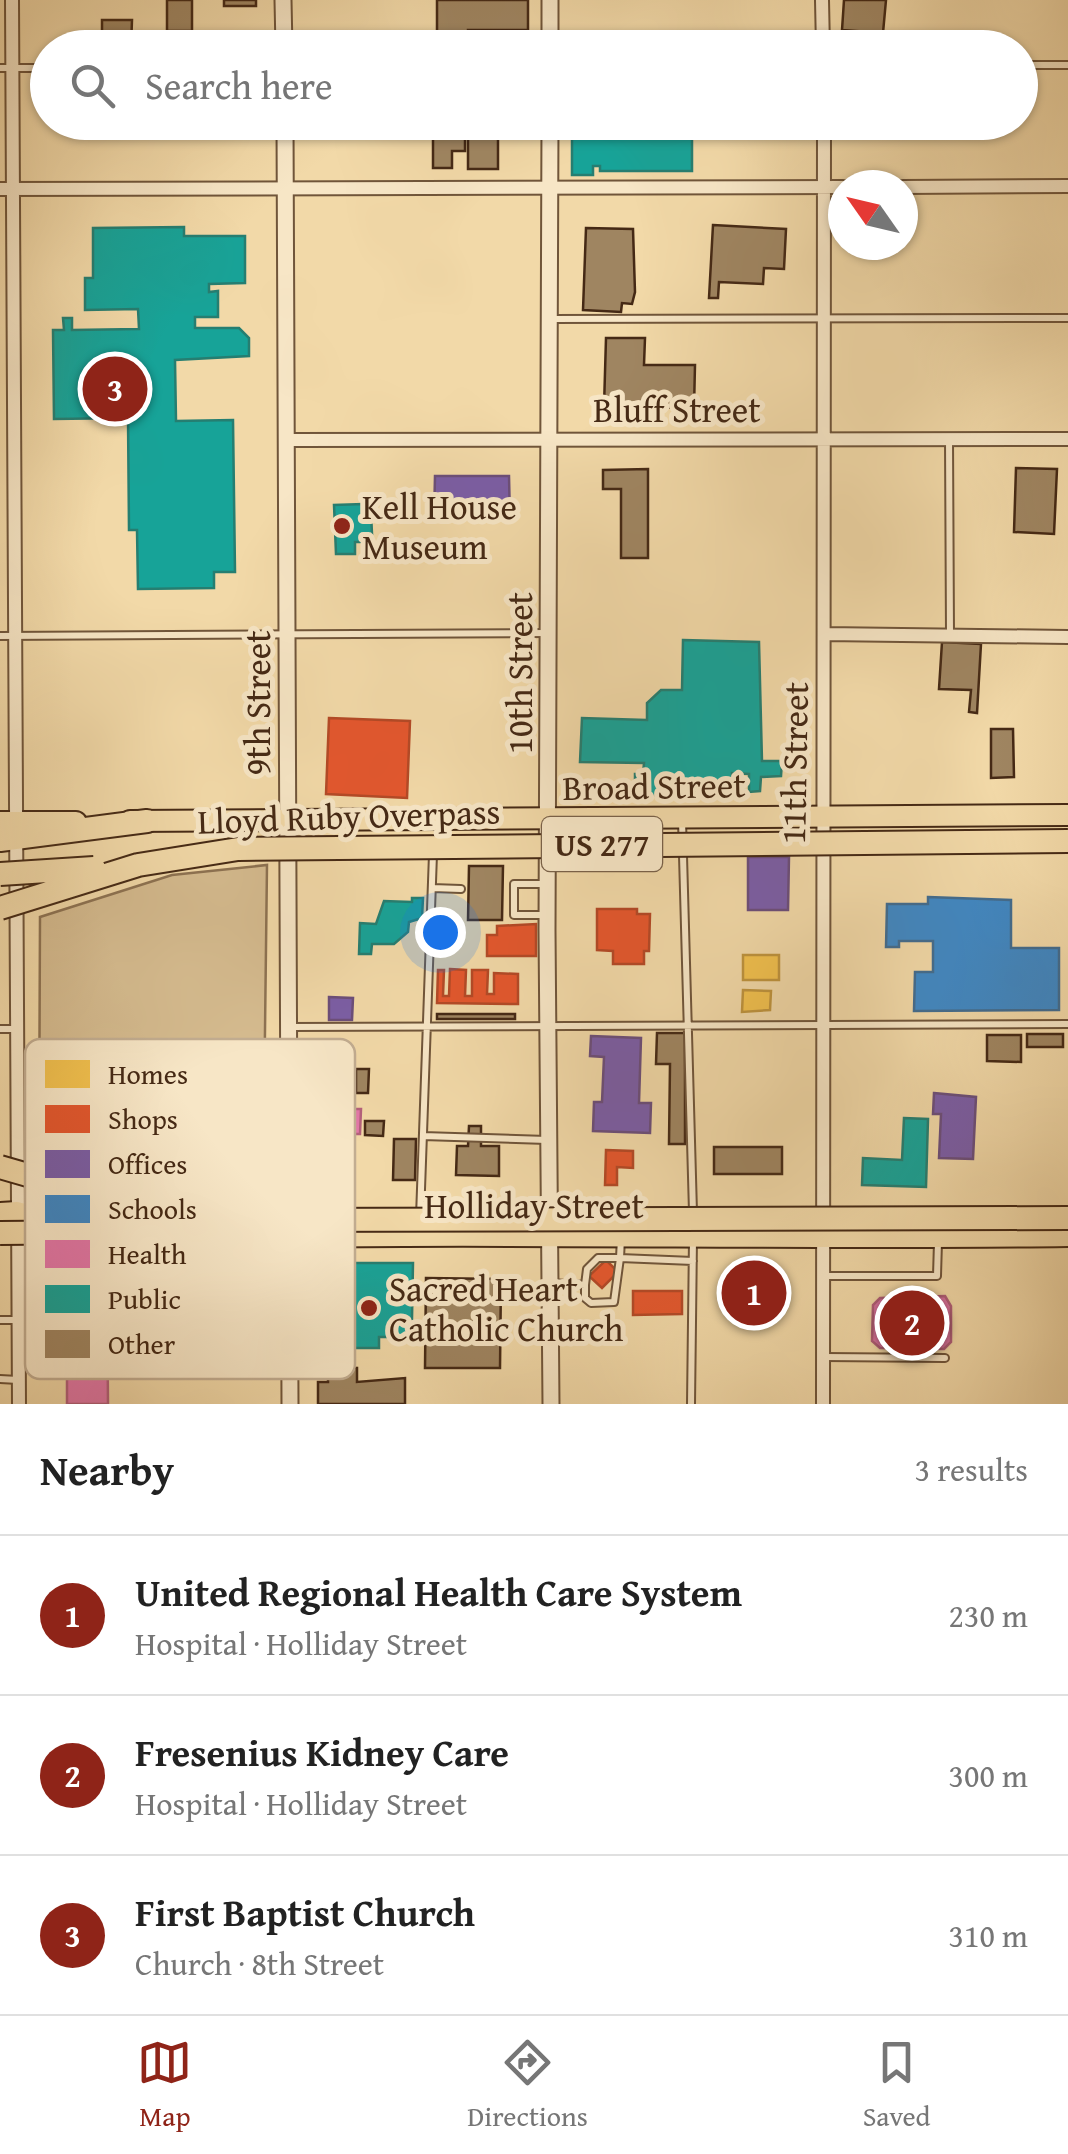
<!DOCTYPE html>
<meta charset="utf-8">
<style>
:root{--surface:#fff;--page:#f6f6f6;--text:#222;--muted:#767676;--line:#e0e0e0;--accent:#8f2418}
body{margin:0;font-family:"Gentium Book Plus",serif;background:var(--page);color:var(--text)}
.compass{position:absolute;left:828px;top:170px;width:90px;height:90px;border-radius:50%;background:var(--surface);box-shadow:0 2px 8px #0004;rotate:304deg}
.you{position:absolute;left:440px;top:932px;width:35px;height:35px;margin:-25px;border:8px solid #fff;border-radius:50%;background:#1a73e8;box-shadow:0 0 0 15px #1a73e833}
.badge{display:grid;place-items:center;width:65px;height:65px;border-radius:50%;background:var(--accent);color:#fff;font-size:32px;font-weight:700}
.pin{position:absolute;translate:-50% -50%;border:5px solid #fff;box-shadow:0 2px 10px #0006}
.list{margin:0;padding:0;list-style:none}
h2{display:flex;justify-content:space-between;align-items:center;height:130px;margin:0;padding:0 40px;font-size:42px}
h2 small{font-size:32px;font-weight:400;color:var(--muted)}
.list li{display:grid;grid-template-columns:65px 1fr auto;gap:30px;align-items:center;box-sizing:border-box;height:160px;padding:0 40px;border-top:2px solid var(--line)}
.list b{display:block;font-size:38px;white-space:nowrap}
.list p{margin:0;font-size:32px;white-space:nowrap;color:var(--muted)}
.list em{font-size:32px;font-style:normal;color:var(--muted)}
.icon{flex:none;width:55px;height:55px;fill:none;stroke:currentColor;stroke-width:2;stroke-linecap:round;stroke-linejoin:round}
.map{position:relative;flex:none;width:1068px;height:1404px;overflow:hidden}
.search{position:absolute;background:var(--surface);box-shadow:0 2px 8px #0004;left:30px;right:30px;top:30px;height:110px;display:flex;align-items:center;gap:25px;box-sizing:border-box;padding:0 35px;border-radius:55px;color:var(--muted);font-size:38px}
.sheet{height:610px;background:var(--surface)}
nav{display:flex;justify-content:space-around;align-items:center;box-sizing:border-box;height:140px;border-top:2px solid var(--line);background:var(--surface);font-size:28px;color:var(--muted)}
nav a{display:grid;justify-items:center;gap:5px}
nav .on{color:var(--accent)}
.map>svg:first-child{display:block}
</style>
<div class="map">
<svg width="1068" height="1404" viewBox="0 0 1068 1404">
<rect width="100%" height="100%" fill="#f2d9a8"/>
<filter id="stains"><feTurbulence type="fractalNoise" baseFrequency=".002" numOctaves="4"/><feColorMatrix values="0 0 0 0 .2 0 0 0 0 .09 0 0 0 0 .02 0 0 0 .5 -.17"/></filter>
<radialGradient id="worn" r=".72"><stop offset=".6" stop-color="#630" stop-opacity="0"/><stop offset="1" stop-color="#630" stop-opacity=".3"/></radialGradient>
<path fill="#d5bb8f" stroke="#8d7252" stroke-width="2.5" d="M267,865L263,1196L137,1181L39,1157L40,917L172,875Z"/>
<path fill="#f2c14e" stroke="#be933d" stroke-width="2.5" d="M743,955H779V980H743Z
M743,990L771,991L770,1010L742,1012Z"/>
<path fill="#e4572e" stroke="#b44926" stroke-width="2.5" d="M329,718L410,721L407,798L326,794Z
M597,909H637V914H650L649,951H644V964H613V951L597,950Z
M536,924V956H487V935H497V926Z
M450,969L466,970L465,996H472V970H488L487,994H494V973L518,974V1004L437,1003L438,970H444L443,996H449Z
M606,1150L633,1151V1168L617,1167V1185H605Z
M606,1260L618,1272L602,1288L589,1276Z
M633,1291H682V1314L633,1315Z"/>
<path fill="#7b5ea7" stroke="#6b4e7b" stroke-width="2.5" d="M435,476H509L510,519H434Z
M748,857H789L788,910H748Z
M329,997L353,998L352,1020H329Z
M591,1036L641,1038L639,1103H651L650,1133L593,1131L594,1102H602L604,1057L590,1056Z
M934,1093L976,1097L973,1159L939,1158L941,1114H933Z"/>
<path fill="#3f88c5" stroke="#416c90" stroke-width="2.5" d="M928,897L1011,900V948H1059V1010L914,1011L915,972H933V941H899V947H886L887,904H928Z"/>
<path fill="#e377a8" stroke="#b4607c" stroke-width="2.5" d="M330,1109H361L360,1134H329Z
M107,1270L108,1404H67V1271Z
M945,1296L951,1306V1342L944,1349L880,1348L872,1341L873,1305L880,1298Z"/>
<path fill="#17a398" stroke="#257e71" stroke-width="2.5" d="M602,125H692V171H600V166H593V175H572V132H602Z
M184,227V236H245V283L209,284V292L218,291V317H195V328H239L249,338V356L175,360L176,421L233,420L235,572H214V588L138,589L137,530H129L128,418L54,419L53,330H64L63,318H72V330L139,329L138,309L85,310V278H93V228Z
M363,504V512H371L372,534H362L363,542H355V554H336L334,505Z
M683,640L759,642L762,761H782L781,776L761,777L760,791L749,792V774L732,773V781L714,780V793L686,792V786H678V796L635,795V774H643L644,763L580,762L582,718L647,720V703L661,690H682Z
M412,898H423L422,918L409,922L408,932L394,944H372L371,954H359L360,923L376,924L384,901L412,902Z
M904,1118L928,1119L926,1187L862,1185L863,1158L902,1160Z
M317,1263H413L412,1319H407V1337H379V1348H339V1317H325V1299H317Z"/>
<path fill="#9f8561" stroke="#452915" stroke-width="2.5" d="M167,0H192V31H167Z
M224,0H256V6H224Z
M437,0H528V30H468V48H437Z
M844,0H886L883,33L842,30Z
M102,20H132L131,48H102Z
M433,122H465V151H452V168H433Z
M468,122H498V169H468Z
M713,225L786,229L784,269L764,268L763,284L719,282L718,298H709Z
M586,228L633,229L635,292L632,304L622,303L621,312L583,310Z
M606,338H645L644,365H695L694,408L604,407Z
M1016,468L1057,469L1054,534L1014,532Z
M648,469V558H621V489H603V470Z
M942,642L981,644L977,713L969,712L971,690L939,689Z
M991,729H1013L1014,777L991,778Z
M469,866H503L502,920H468Z
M437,1014H515V1019H437Z
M657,1033H685V1144H669L670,1064H656Z
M1027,1034H1063V1047H1027Z
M987,1035H1021V1062L987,1061Z
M356,1069H369L368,1093H356Z
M365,1121H384L383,1136L365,1135Z
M469,1126H481V1146H499V1176L456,1175L457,1146H468Z
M394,1139H416L415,1180H393Z
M714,1147H782V1174H714Z
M426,1278L501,1279L500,1368H425Z
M328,1367L357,1368V1382L405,1378V1404H318V1382H328Z"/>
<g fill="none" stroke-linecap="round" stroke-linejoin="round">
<defs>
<path id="service" d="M1020,65H1068
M0,68H48
M550,319L1068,318
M949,439L950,634
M0,636L549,633
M682,820L693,1212
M432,888L461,889
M543,915H514V884H546
M289,1027L1068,1024
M0,1029H16
M423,1136L547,1140
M420,1217L433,854
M165,1243V1278H239L238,1367L288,1368
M823,1276H937L938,1242
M550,1283L585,1285V1298L591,1303L614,1302L620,1258L693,1261
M585,1285L587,1269L598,1258H620L621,1238
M0,1320H18
M221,1340L224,1326L239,1321
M220,1351L224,1362L238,1367
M824,1357L945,1358
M0,1379L18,1380
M691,1404L693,1239"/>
<path id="minor" d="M12,0L19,1404
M822,0L823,48
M903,187L1068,186
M0,189L843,187
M286,440L1068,439
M825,634L1068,637
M823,1404L824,122"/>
<path id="tertiary" d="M283,0L284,48
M550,0V48
M285,122L290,1404
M550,122L547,930L551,1404"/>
<path id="primary" d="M130,821L1068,815
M0,822H76
M132,1240C444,1231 756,1240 1068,1236"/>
<path id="motorway" d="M0,840L147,821
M0,1214L17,1213L74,1229
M109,1232L230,1222"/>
</defs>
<use href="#service" stroke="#70553a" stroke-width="10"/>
<use href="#minor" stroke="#70553a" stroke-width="16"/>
<use href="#tertiary" stroke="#70553a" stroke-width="19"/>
<use href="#primary" stroke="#452915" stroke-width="24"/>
<use href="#motorway" stroke="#452915" stroke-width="26"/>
<use href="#service" stroke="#f7e6c6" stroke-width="6"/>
<use href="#minor" stroke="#f7e6c6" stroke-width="12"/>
<use href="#tertiary" stroke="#f7e6c6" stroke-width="15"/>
<use href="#primary" stroke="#f2d9a8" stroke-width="20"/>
<use href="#motorway" stroke="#f2d9a8" stroke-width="22"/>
<defs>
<path id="motorway-bridge" d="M0,874L94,868
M0,908L138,865L238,849L1068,841
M0,1167L128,1204L258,1220L1068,1218
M0,1233L109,1232"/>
</defs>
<use href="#motorway-bridge" stroke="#452915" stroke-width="26" stroke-linecap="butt"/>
<use href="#motorway-bridge" stroke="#f2d9a8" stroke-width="22"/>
</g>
<g fill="#8f2418" stroke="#f7e6c6" stroke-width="4">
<circle cx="342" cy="526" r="10"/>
<circle cx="369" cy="1308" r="10"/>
</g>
<g text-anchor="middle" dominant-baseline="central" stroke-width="10" stroke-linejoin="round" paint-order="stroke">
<rect fill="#f7e6c6" stroke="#7a624a" stroke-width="2.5" x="542" y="817" width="120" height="54" rx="8"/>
<g font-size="32" font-weight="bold" fill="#452915">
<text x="602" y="844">US 277</text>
</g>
<g font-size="35" fill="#452915" stroke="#f7e6c6">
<text x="677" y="409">Bluff Street</text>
<text transform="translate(519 673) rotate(-90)">10th Street</text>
<text transform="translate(257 703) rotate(-90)">9th Street</text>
<text transform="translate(794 763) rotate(-89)">11th Street</text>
<text transform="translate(654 786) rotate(-1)">Broad Street</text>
<text transform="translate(349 816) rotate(-2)">Lloyd Ruby Overpass</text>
<text x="534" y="1205">Holliday Street</text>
</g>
<g font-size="35" fill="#452915" stroke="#f7e6c6" text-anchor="start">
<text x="362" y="506">Kell House<tspan x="362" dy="40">Museum</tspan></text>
<text x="389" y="1288">Sacred Heart<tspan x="389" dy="40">Catholic Church</tspan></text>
</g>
</g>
<rect x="25" y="1039" width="330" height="340" rx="15" fill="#f7e6c6" stroke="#c2ad91" stroke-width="2.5"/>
<rect x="45" y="1060" width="45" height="28" fill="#f2c14e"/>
<rect x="45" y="1105" width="45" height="28" fill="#e4572e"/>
<rect x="45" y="1150" width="45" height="28" fill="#7b5ea7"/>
<rect x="45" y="1195" width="45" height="28" fill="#3f88c5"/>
<rect x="45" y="1240" width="45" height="28" fill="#e377a8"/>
<rect x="45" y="1285" width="45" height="28" fill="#17a398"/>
<rect x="45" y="1330" width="45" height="28" fill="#9f8561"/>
<g font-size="28" fill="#452915">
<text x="108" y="1084">Homes</text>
<text x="108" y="1129">Shops</text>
<text x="108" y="1174">Offices</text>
<text x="108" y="1219">Schools</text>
<text x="108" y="1264">Health</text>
<text x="108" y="1309">Public</text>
<text x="108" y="1354">Other</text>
</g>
<rect width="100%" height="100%" filter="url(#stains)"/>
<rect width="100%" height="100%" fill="url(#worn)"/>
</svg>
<svg class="compass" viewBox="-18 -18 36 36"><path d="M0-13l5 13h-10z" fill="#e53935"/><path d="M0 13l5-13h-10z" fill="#767676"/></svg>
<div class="you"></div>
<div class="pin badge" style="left:754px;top:1293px">1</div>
<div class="pin badge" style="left:912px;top:1323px">2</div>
<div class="pin badge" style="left:115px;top:389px">3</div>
<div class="search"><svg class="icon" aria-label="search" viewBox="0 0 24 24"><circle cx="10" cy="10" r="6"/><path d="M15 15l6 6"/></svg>Search here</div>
</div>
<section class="sheet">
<h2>Nearby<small>3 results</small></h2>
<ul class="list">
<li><span class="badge">1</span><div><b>United Regional Health Care System</b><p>Hospital · Holliday Street</p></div><em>230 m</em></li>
<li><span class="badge">2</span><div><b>Fresenius Kidney Care</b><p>Hospital · Holliday Street</p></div><em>300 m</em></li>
<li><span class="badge">3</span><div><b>First Baptist Church</b><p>Church · 8th Street</p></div><em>310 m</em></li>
</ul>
</section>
<nav>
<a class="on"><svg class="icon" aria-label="map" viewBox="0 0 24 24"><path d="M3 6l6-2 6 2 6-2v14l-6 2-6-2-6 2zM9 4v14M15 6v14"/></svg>Map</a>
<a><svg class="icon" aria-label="directions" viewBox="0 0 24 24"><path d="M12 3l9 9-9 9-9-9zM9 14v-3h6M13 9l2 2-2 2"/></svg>Directions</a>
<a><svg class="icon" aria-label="saved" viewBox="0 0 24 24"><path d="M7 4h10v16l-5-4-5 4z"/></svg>Saved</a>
</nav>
